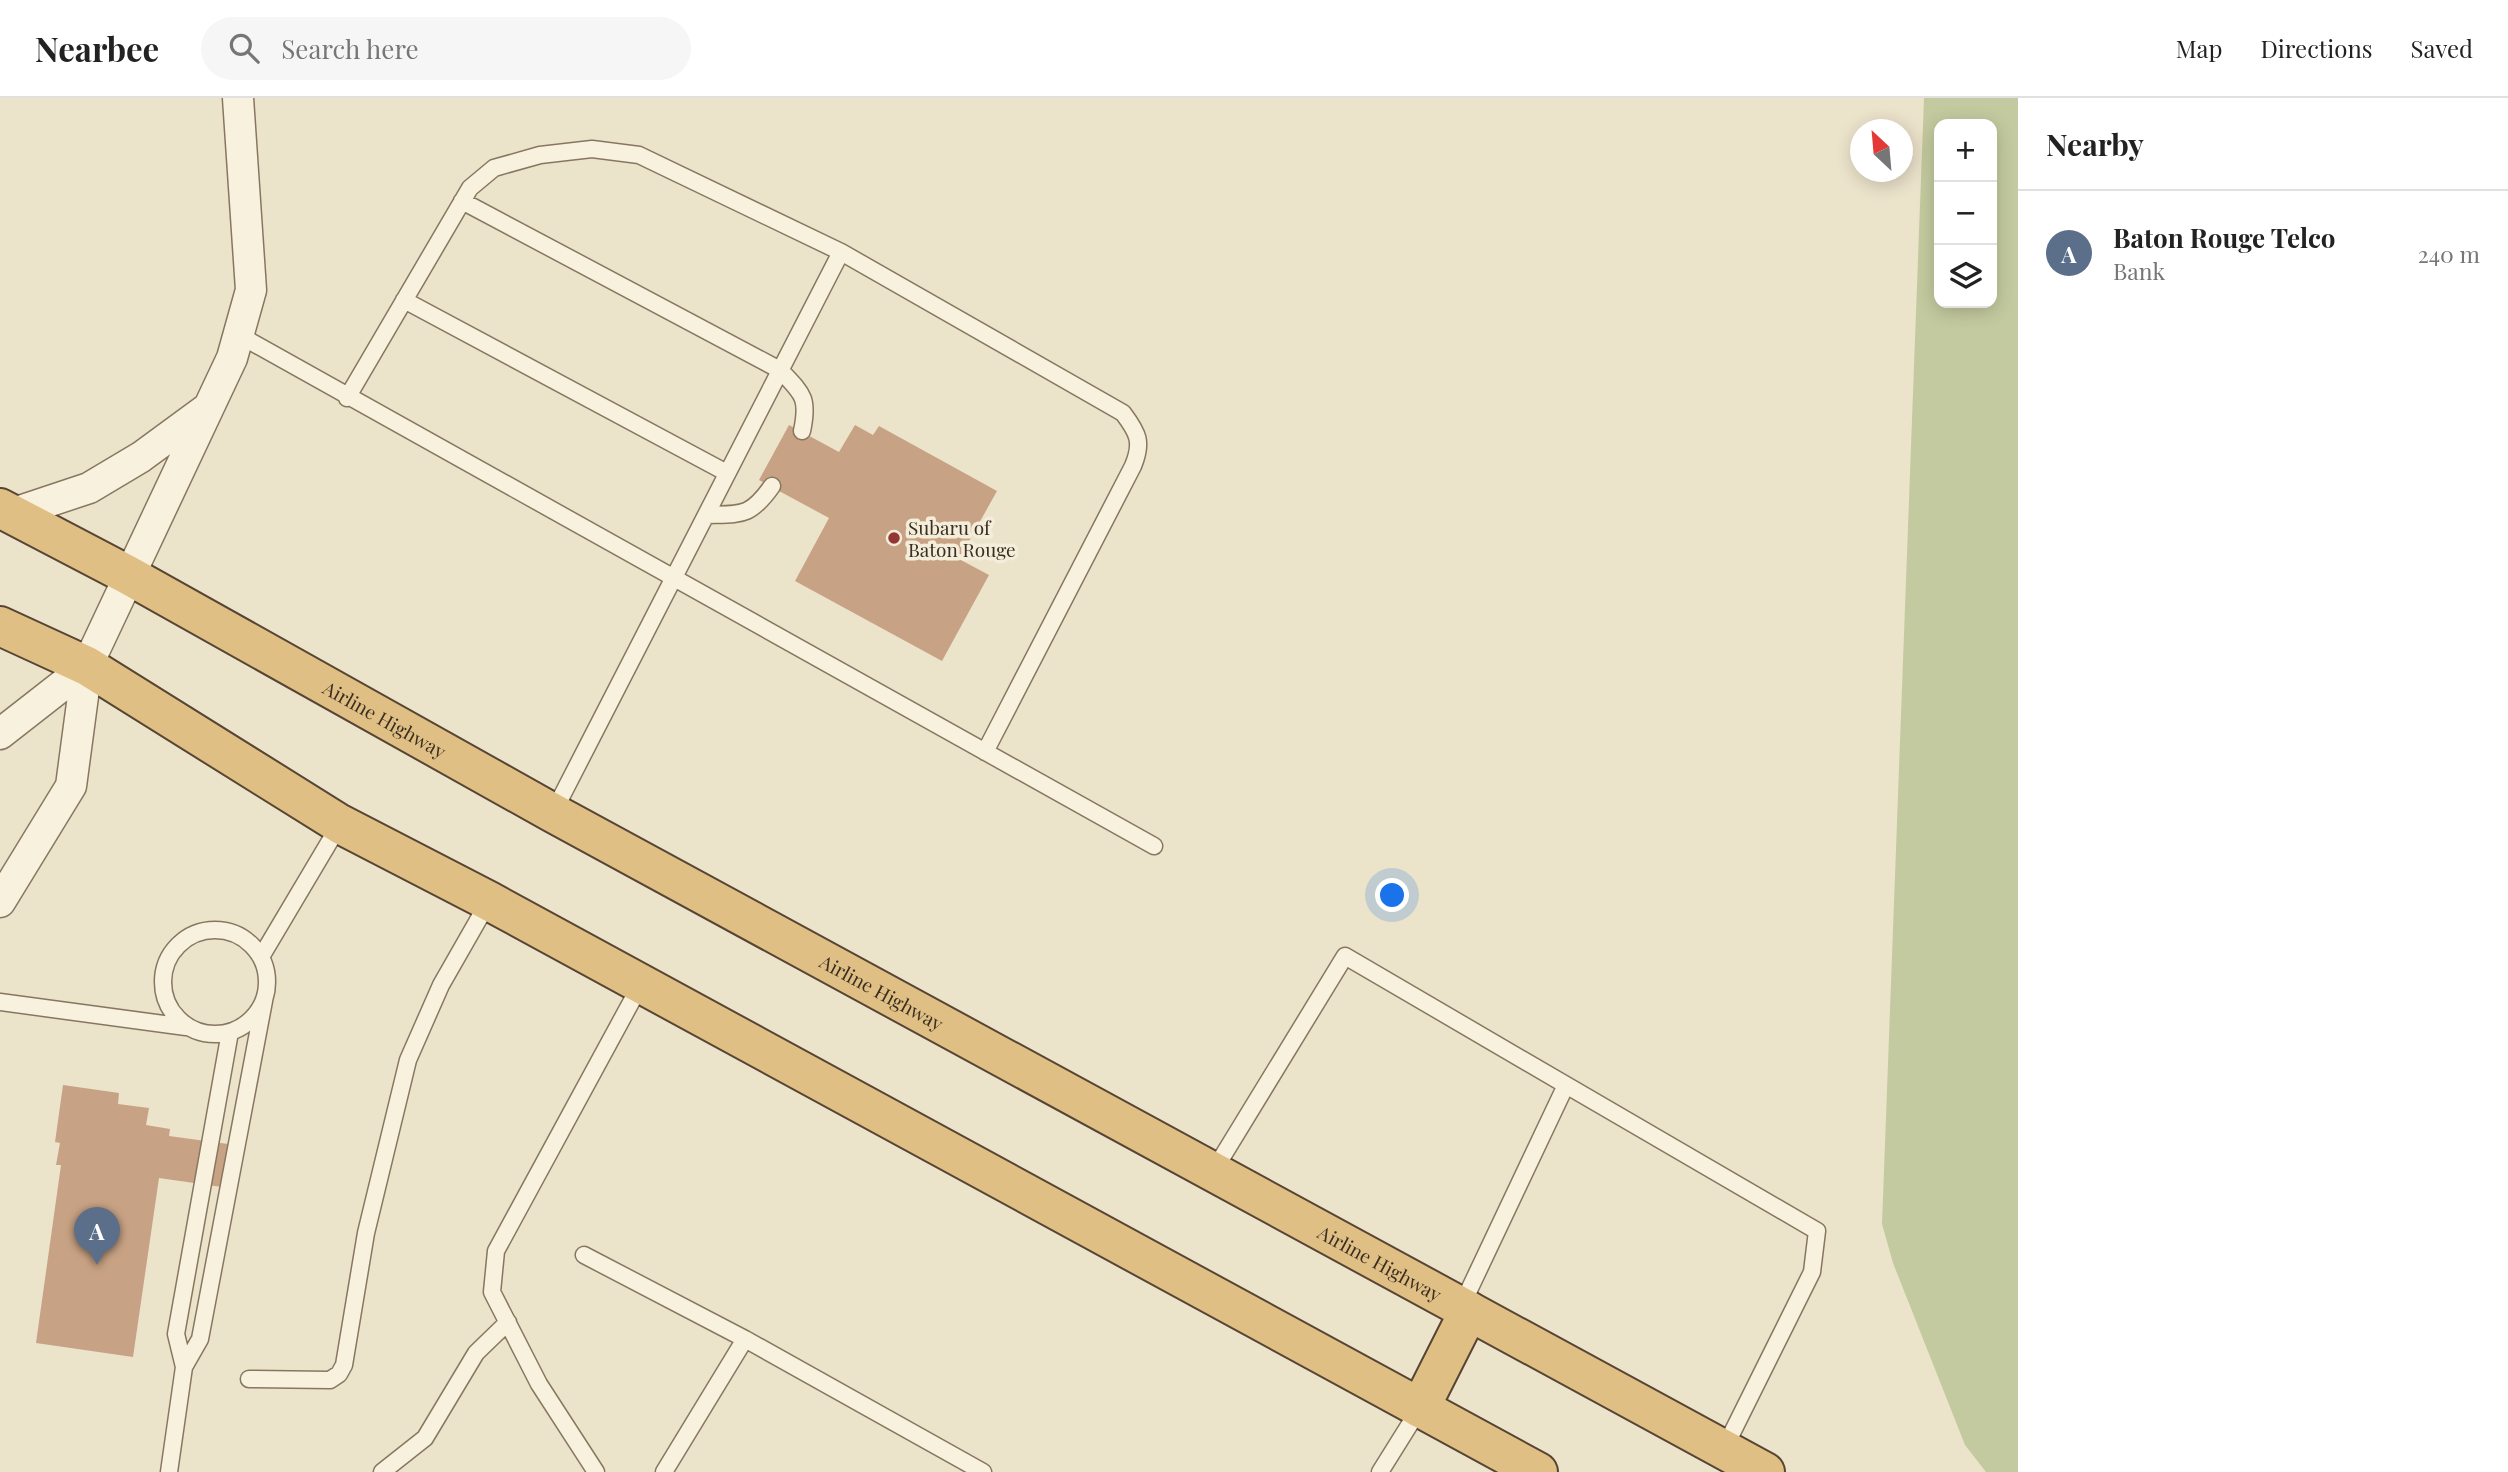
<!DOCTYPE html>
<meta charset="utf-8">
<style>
:root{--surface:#fff;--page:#f6f6f6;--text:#222;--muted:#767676;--line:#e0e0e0;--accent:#111827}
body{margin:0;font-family:"Playfair Display",serif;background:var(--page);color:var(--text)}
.controls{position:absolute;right:21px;top:21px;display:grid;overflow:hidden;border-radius:14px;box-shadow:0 4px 18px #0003}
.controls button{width:63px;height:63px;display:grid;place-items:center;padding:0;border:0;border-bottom:2px solid var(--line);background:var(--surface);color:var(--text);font:35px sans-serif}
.compass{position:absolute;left:1850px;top:21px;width:63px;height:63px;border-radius:50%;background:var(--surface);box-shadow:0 4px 18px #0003;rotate:334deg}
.you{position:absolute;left:1393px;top:798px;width:24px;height:24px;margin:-18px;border:5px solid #fff;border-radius:50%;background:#1a73e8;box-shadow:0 0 0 10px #1a73e833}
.badge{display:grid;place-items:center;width:46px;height:46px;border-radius:50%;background:var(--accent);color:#fff;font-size:23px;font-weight:700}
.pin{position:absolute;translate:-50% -58px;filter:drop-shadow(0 2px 4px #0008)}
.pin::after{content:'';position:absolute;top:37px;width:24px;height:21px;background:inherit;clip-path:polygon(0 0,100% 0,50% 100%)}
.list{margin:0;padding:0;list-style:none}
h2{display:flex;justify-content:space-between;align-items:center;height:91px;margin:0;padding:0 28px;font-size:30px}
h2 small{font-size:23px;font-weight:400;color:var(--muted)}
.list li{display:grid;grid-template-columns:46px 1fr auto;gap:21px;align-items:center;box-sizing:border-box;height:126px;padding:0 28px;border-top:2px solid var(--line)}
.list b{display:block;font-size:26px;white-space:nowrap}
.list p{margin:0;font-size:23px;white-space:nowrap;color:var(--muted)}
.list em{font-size:23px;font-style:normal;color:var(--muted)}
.icon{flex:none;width:38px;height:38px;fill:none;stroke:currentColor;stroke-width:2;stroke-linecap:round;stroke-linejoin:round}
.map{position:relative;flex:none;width:2018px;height:1374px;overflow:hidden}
header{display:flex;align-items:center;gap:42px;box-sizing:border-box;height:98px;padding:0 35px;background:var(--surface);border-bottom:2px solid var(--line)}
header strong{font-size:33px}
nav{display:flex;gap:38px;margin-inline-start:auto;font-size:24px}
.search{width:490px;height:63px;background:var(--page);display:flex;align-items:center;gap:18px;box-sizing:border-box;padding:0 24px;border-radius:38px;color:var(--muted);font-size:26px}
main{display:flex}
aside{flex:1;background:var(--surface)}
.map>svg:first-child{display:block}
</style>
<header>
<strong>Nearbee</strong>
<div class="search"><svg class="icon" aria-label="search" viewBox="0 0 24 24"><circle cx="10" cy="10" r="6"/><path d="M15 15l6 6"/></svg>Search here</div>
<nav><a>Map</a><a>Directions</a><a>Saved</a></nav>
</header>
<main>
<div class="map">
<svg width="2018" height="1374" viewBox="0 0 2018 1374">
<rect width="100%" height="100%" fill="#ece3cb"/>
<path fill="#c4ca9f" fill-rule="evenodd" d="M1924,0H2018V1374H1986L1965,1347L1893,1165L1882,1126ZM1939,26H1992V205H1939Z"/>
<path fill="#c8a284" d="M789,327L839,354L855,327L873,337L879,328L997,393L959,461L989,477L942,563L795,483L829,420L759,382Z
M63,987L119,995L118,1006L149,1010L146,1027L170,1031L169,1038L228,1046L222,1089L159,1080L133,1259L36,1245L61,1067H56L60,1045L55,1044Z"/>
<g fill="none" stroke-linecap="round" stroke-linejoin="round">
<defs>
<path id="service" d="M462,103L780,272C803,296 809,300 802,333
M404,202L727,375
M239,237L1154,748
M347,300L470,90L494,70L540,57L592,51L639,57L841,154L1123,315C1138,335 1143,344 1133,368L985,654
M707,417C742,416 750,419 772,388
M553,715L841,154
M163 884a52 52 0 1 1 104 0a52 52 0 1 1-104 0Z
M261,859L340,726
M0,904L186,929
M1566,987L1817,1133L1812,1174L1724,1351
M1213,1074L1345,858L1566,987L1461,1209
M584,1157L745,1241
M184,1269L176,1236L230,934
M249,1281L330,1282L339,1276L344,1267L366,1135L408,962L441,887L489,803
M169,1374L184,1269L200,1241L264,903
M382,1374L425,1340L476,1255L508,1224
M596,1374L539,1286L492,1194L496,1153L641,886
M664,1374L745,1241L983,1374
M1380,1374L1420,1310"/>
<path id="minor" d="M11,416L89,390L141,359L205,312
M0,636L87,568
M0,804L71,688L87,568L232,260L251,192L238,0"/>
<g id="trunk">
<path id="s1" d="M0,410L128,477L553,715L1765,1374"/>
<path d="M0,528L87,568L340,726L489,803L1538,1374"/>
<path d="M1420,1310L1469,1213"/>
</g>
</defs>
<use href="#service" stroke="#887760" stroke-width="19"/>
<use href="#minor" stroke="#887760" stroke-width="33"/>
<use href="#trunk" stroke="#574534" stroke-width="42"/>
<use href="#service" stroke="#f7f1de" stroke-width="16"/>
<use href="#minor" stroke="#f7f1de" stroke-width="30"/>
<use href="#trunk" stroke="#e0bf85" stroke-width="38"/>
</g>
<circle fill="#933634" stroke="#f4edda" stroke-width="2.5" cx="894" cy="440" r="7"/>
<g text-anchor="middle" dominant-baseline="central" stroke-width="7" stroke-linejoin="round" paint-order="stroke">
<g font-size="19" fill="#3a2f22" stroke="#f4edda" text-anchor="start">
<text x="908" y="429">Subaru of<tspan x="908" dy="22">Baton Rouge</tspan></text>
</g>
<g font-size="19" fill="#3a2f22" stroke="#f4edda">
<text stroke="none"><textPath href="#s1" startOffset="439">Airline Highway</textPath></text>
<text stroke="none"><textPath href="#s1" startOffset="1006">Airline Highway</textPath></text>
<text stroke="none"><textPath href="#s1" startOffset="1573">Airline Highway</textPath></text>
</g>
</g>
</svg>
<div class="controls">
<button>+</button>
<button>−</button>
<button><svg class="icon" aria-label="layers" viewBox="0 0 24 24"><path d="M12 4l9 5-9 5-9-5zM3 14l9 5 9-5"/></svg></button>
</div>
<svg class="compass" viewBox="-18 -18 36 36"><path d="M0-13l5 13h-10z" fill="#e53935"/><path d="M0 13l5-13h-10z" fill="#767676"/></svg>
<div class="you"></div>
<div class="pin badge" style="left:97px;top:1167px;background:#5c6f8a">A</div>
</div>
<aside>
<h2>Nearby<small></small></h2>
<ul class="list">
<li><span class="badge" style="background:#5c6f8a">A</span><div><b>Baton Rouge Telco</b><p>Bank</p></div><em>240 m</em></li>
</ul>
</aside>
</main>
